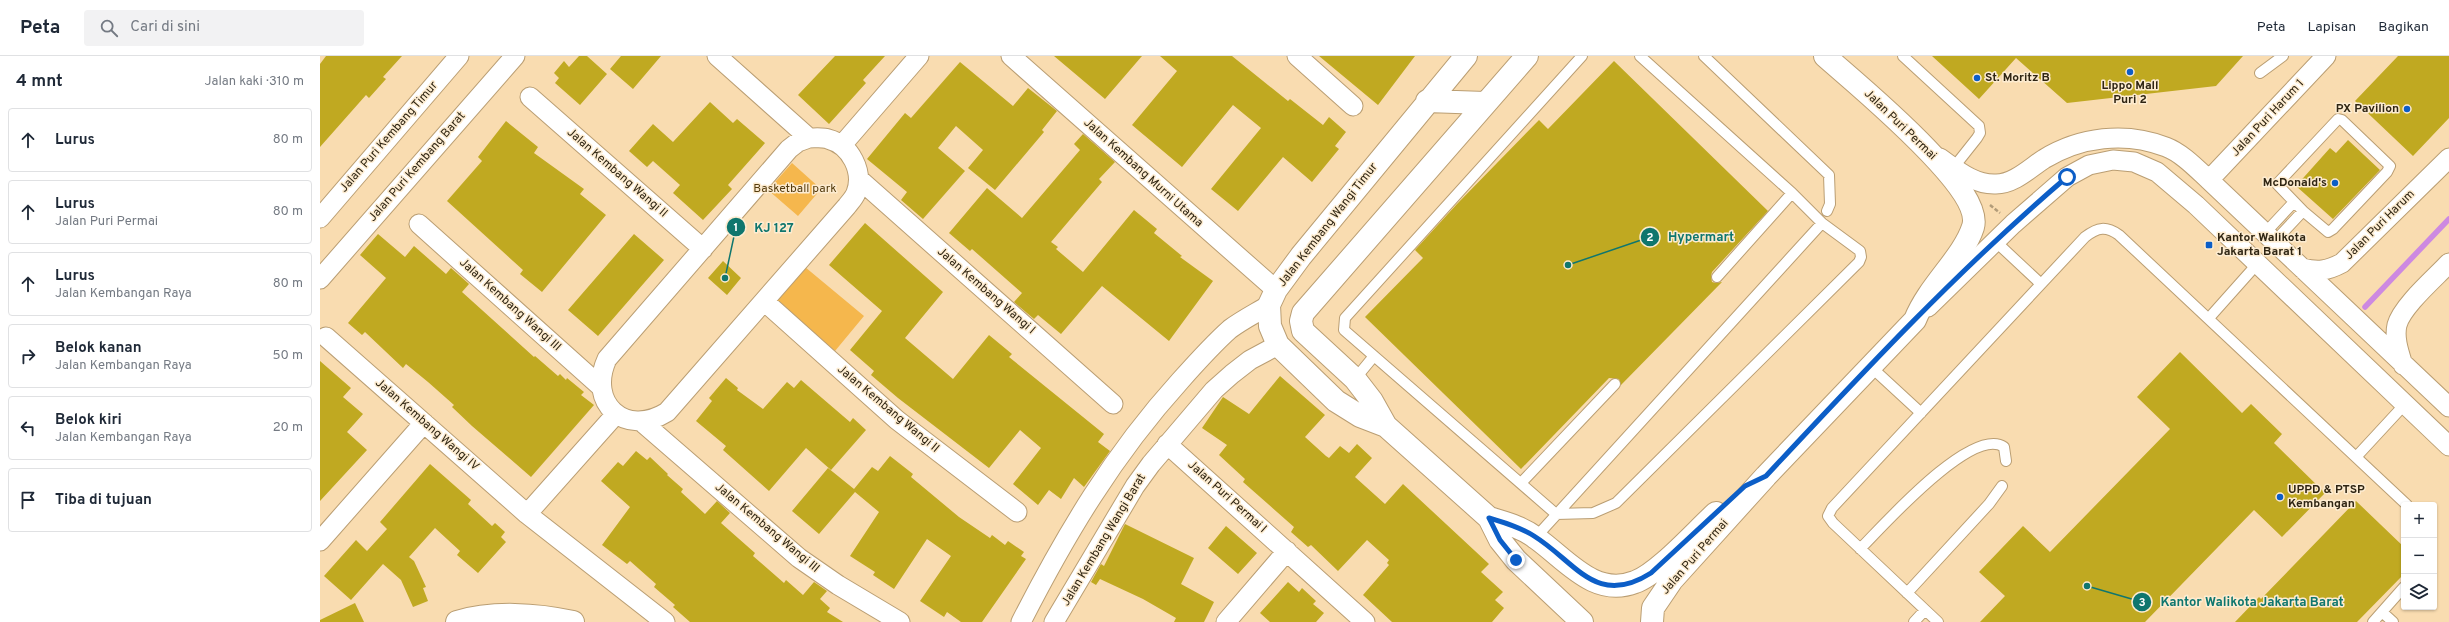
<!DOCTYPE html>
<html lang="id">
<meta charset="utf-8">
<style>
:root{--surface:#fff;--page:#f2f2f3;--text:#1f2937;--muted:#747a83;--line:#e0e1e3}
body{margin:0;font-family:Overpass,sans-serif;background:var(--page);color:var(--text)}
.controls{position:absolute;right:12px;bottom:12px;display:grid;overflow:hidden;border-radius:4px;box-shadow:0 1px 3px #0004}
.controls button{width:36px;height:36px;display:grid;place-items:center;padding:0;border:0;border-bottom:1px solid var(--line);background:var(--surface);color:var(--text);font:20px sans-serif}
.stop{position:absolute;width:12px;height:12px;margin:-9px;border:3px solid #0c5ec7;border-radius:50%;background:#fff}
.stop.end{background:#0c5ec7;border-color:#fff;box-shadow:0 1px 4px #0008}
.list{margin:0;padding:0;list-style:none}
h2{display:flex;justify-content:space-between;align-items:center;height:52px;margin:0;padding:0 16px;font-size:17px}
h2 small{font-size:13px;font-weight:400;color:var(--muted)}
.list li{display:grid;grid-template-columns:26px 1fr auto;gap:12px;align-items:center;box-sizing:border-box;height:64px;margin:0 8px 8px;padding:0 8px;border:1px solid var(--line);border-radius:4px}
.list b{display:block;font-size:15px;white-space:nowrap}
.list p{margin:0;font-size:13px;white-space:nowrap;color:var(--muted)}
.list em{font-size:13px;font-style:normal;color:var(--muted)}
.icon{flex:none;width:22px;height:22px;fill:none;stroke:currentColor;stroke-width:2;stroke-linecap:round;stroke-linejoin:round}
.map{position:relative;flex:none;width:2129px;height:566px;overflow:hidden}
header{display:flex;align-items:center;gap:24px;box-sizing:border-box;height:56px;padding:0 20px;background:var(--surface);border-bottom:1px solid var(--line)}
header strong{font-size:19px}
nav{display:flex;gap:22px;margin-inline-start:auto;font-size:14px}
.search{width:280px;height:36px;background:var(--page);display:flex;align-items:center;gap:10px;box-sizing:border-box;padding:0 14px;border-radius:4px;color:var(--muted);font-size:15px}
main{display:flex}
aside{flex:1;background:var(--surface)}
.map>svg:first-child{display:block}
</style>
<header>
<strong>Peta</strong>
<div class="search"><svg class="icon" aria-label="search" viewBox="0 0 24 24"><circle cx="10" cy="10" r="6"/><path d="M15 15l6 6"/></svg>Cari di sini</div>
<nav><a>Peta</a><a>Lapisan</a><a>Bagikan</a></nav>
</header>
<main>
<aside>
<h2>4 mnt<small>Jalan kaki · 310 m</small></h2>
<ul class="list">
<li><svg class="icon" aria-label="ahead" viewBox="0 0 24 24"><path d="M12 20V5M6 11l6-6 6 6"/></svg><div><b>Lurus</b></div><em>80 m</em></li>
<li><svg class="icon" aria-label="ahead" viewBox="0 0 24 24"><path d="M12 20V5M6 11l6-6 6 6"/></svg><div><b>Lurus</b><p>Jalan Puri Permai</p></div><em>80 m</em></li>
<li><svg class="icon" aria-label="ahead" viewBox="0 0 24 24"><path d="M12 20V5M6 11l6-6 6 6"/></svg><div><b>Lurus</b><p>Jalan Kembangan Raya</p></div><em>80 m</em></li>
<li><svg class="icon" aria-label="right" viewBox="0 0 24 24"><path d="M7 20v-9h11M14 6l5 5-5 5"/></svg><div><b>Belok kanan</b><p>Jalan Kembangan Raya</p></div><em>50 m</em></li>
<li><svg class="icon" aria-label="left" viewBox="0 0 24 24"><path d="M17 20v-9H6M10 6l-5 5 5 5"/></svg><div><b>Belok kiri</b><p>Jalan Kembangan Raya</p></div><em>20 m</em></li>
<li><svg class="icon" aria-label="arrive" viewBox="0 0 24 24"><path d="M6 21V4h12l-3 4 3 4H6"/></svg><div><b>Tiba di tujuan</b></div></li>
</ul>
</aside>
<div class="map">
<svg width="2129" height="566" viewBox="0 0 2129 566">
<rect width="100%" height="100%" fill="#f9dcb0"/>
<path fill="#f5b74d" d="M472,107L501,133L478,160L448,134Z
M485,211L544,260L515,295L455,246Z"/>
<g fill="none" stroke-linecap="round" stroke-linejoin="round">
<path stroke="#cd89e1" stroke-width="5.5" d="M2045,251L2129,163"/>
</g>
<path fill="#c0a921" d="M6,0H82L63,21L66,23L49,42L46,39L0,91V8Z
M259,0H267L287,18L260,49L235,27L239,22L234,17L244,5L249,11Z
M301,0H341L313,33L290,13Z
M515,0H565L543,24L546,27L509,68L478,39Z
M734,0H822L785,43Z
M840,0H912L968,45L970,43L1003,69L1009,61L1026,76L1015,90L1019,93L992,126L963,101L918,155L891,133L941,72L913,49L862,111L812,69L857,15Z
M999,0H1095L1058,49Z
M1612,0H1923L1896,30L1747,47L1696,2L1659,43Z
M2078,0H2129V62L2093,100L2035,45Z
M1294,5L1448,155L1392,216L1391,220L1392,226L1396,227L1402,226L1301,329L1299,323L1289,322L1201,413L1045,261L1103,202L1095,194L1137,148L1219,64L1228,73Z
M640,6L693,50L708,32L737,55L722,74L724,76L675,134L648,112L663,94L636,70L618,92L645,115L603,163L581,144L587,136L547,103L585,57L591,62Z
M390,46L413,67L417,63L445,87L408,129L412,133L383,164L353,137L360,129L333,105L327,111L309,95L333,68L353,86Z
M186,65L218,91L214,97L264,133L260,138L286,159L222,236L200,218L203,214L127,145L162,105L158,101Z
M763,78L795,106L779,123L782,126L731,186L738,191L736,193L763,216L814,154L837,173L834,177L862,200L860,201L893,225L849,285L782,230L741,278L718,259L714,263L694,246L702,237L652,193L650,195L629,177L667,132L702,162L760,94L754,88Z
M2028,84L2060,114L2013,163L1976,130L2010,92L2016,97Z
M545,167L623,236L585,282L633,323L669,279L692,298L689,301L784,378L778,386L790,395L764,431L754,422L741,443L729,434L718,449L693,428L721,392L700,374L669,412L578,342L551,319L554,315L530,294L562,255L509,209Z
M58,178L85,201L94,190L126,218L131,212L149,228L142,236L214,301L215,300L238,320L240,318L246,324L247,322L264,336L261,339L274,349L211,421L152,370L132,351L134,349L108,326L86,308L83,312L45,276L42,279L28,267L66,222L40,199Z
M314,178L344,204L278,280L248,254Z
M403,205L421,222L407,239L388,222Z
M1860,296L1922,357L1931,348L1962,378L1954,387L2005,437L1962,481L1934,454L1825,566H1660L1685,540L1659,516L1703,470L1730,496L1850,373L1817,341Z
M0,305L31,332L23,341L43,358L27,376L47,394L0,445Z
M960,320L1005,359L985,381L1006,400L1009,402L1020,390L1029,397L1037,388L1052,402L1035,421L1065,448L1083,428L1169,508L1161,516L1183,536L1175,544L1184,552L1172,566H1072L1043,539L1069,509L1067,507L1069,504L1047,484L1018,515L991,489L988,491L971,476L974,471L923,426L925,423L899,399L907,389L882,372L903,341L929,358Z
M406,322L418,332L417,334L443,353L467,326L474,332L481,324L530,366L533,362L546,374L511,414L486,392L449,435L403,394L406,390L376,365L392,345L389,342Z
M316,395L327,404L330,401L348,418L347,419L363,433L361,436L385,458L397,445L410,457L401,467L435,497L433,500L464,527L466,524L483,539L494,526L507,535L500,543L510,552L507,556L523,566H370L353,551L355,549L334,531L336,528L310,505L307,508L282,489L310,451L281,425L298,406L303,410Z
M570,400L593,418L591,421L639,461L670,482L672,479L685,489L688,485L704,496L701,500L706,503L662,566H641L627,556L624,561L600,545L631,500L607,483L574,533L553,519L555,516L530,500L559,456L535,436L499,478L472,455L508,412L534,433L552,411L558,415Z
M110,408L151,444L148,448L172,470L175,467L185,476L181,481L186,486L158,517L137,499L140,495L115,472L89,501L94,505L106,531L103,532L108,545L93,551L81,524L63,508L31,544L4,520L36,484L47,495L67,473L60,466Z
M2036,445L2084,491V518L2037,566H1915L1939,541L1941,543Z
M805,468L874,502L861,528L894,546L884,566H854L856,562L823,543L780,523L776,529L771,526L781,508L784,510Z
M906,470L937,497L918,518L888,492Z
M968,526L979,536L982,532L996,545L993,548L1004,557L996,566H950L940,557Z
M35,547L44,566H0V564Z"/>
<g fill="none" stroke-linecap="round" stroke-linejoin="round">
<defs>
<path id="service" d="M1262,0L1025,262L1024,274L1236,458L1273,457L1296,447L1539,206L1541,201L1540,195L1502,167L1472,137L1320,0
M1384,0L1509,119L1510,148L1507,155
M1583,0L1659,70L1660,77L1657,82L1634,111
M1940,17L1963,0
M2018,63L2022,64L2070,110L2067,116L2013,173L2008,176L1983,155L1957,128Z
M1945,177L1974,146
M1675,185L1721,228
M1954,186L1983,155
M1397,221L1472,137
M1889,262L1938,207
M1550,310L1601,357
M1035,323L1054,300
M2037,400L2086,347
M1201,427L1295,328
M1216,481L1502,167
M1540,493C1562,471 1652,369 1684,391L1686,405
M1587,537L1669,448L1682,430
M2062,556L2073,566
M1594,566L1605,554
M1618,566L1513,467L1508,460L1512,452L1765,181C1778,171 1786,170 1799,179L2087,449
M2053,566L2084,531"/>
<path id="minor" d="M397,0L489,82
M691,0L956,234
M977,0L1033,50
M210,41L383,193
M489,82C495,82 503,81 508,83C531,89 544,116 536,137C534,142 530,146 527,150L347,356C305,382 267,347 287,303L469,93L478,86Z
M522,89L599,0
M1620,102C1637,114 1654,129 1676,128C1694,128 1710,112 1724,103C1760,81 1805,75 1846,91C1862,97 1877,113 1889,124L2129,351
M539,123L793,348
M1889,124L2006,0
M0,162L139,0
M99,168L280,330
M1982,212C1998,216 2007,215 2022,207L2129,102
M0,223L195,0
M444,245L577,364L697,456
M1608,251L1693,168L1747,121L1769,109L1793,104L1814,106L1837,116L1876,149L2129,390
M6,281L207,458L345,566
M2083,309C2079,296 2074,282 2077,269C2082,250 2116,221 2129,207
M322,366L479,502L518,529L580,566
M847,388L1045,566
M207,458L296,358
M0,485L104,367
M701,566C746,478 793,399 860,325C876,307 892,289 910,273C922,264 936,257 949,249
M734,566L815,430L831,408L894,334L912,318L930,304L958,289
M906,566L967,495"/>
<path id="tertiary" d="M137,566C172,555 217,558 253,566"/>
<path id="secondary" d="M1207,0L983,257L981,265L983,275L1035,323L1052,345L1066,370L1169,462L1180,484L1196,504L1262,566
M1107,45L1165,47
M1066,370L1040,360L1016,345L958,289L950,270L949,249L956,234L981,200L1146,0
M1169,462C1185,467 1202,471 1216,482C1246,503 1274,542 1315,526C1338,518 1376,475 1396,457
M1332,566L1333,552L1352,524L1446,420L1595,264C1609,229 1643,202 1653,171C1665,132 1534,26 1505,0"/>
</defs>
<use href="#service" stroke="#ba9e73" stroke-width="12"/>
<use href="#minor" stroke="#ba9e73" stroke-width="21"/>
<use href="#tertiary" stroke="#ba9e73" stroke-width="24"/>
<use href="#secondary" stroke="#ba9e73" stroke-width="24"/>
<path stroke="#b29c79" stroke-width="2.5" stroke-dasharray="4 2" stroke-linecap="butt" d="M1670,149L1680,157"/>
<use href="#service" stroke="#fff" stroke-width="10"/>
<use href="#minor" stroke="#fff" stroke-width="19"/>
<use href="#tertiary" stroke="#fff" stroke-width="22"/>
<use href="#secondary" stroke="#fff" stroke-width="22"/>
</g>
<g fill="none" stroke-linecap="round" stroke-linejoin="round">
<path stroke="#0c5ec7" stroke-width="5" d="M1196,504L1180,484L1169,462C1185,467 1200,471 1214,480C1256,506 1276,552 1331,517L1425,430L1446,420C1542,317 1639,213 1747,121"/>
</g>
<g fill="#0c5ec7" stroke="#fdecd1" stroke-width="1.5">
<circle cx="1810" cy="16" r="4"/>
<circle cx="1657" cy="22" r="4"/>
<circle cx="2087" cy="53" r="4"/>
<circle cx="2015" cy="127" r="4"/>
<rect x="1885" y="185" width="8" height="8" rx="2"/>
<circle cx="1960" cy="441" r="4"/>
</g>
<g text-anchor="middle" dominant-baseline="central" stroke-width="3" stroke-linejoin="round" paint-order="stroke">
<g font-size="12" font-weight="bold" fill="#2f2513" stroke="#fdecd1" text-anchor="start">
<text x="1665" y="22">St. Moritz B</text>
<text x="1810" y="30" text-anchor="middle">Lippo Mall<tspan x="1810" dy="14">Puri 2</tspan></text>
<text x="2079" y="53" text-anchor="end">PX Pavilion</text>
<text x="2007" y="127" text-anchor="end">McDonald's</text>
<text x="1897" y="182">Kantor Walikota<tspan x="1897" dy="14">Jakarta Barat 1</tspan></text>
<text x="1968" y="434">UPPD &amp; PTSP<tspan x="1968" dy="14">Kembangan</tspan></text>
</g>
<g font-size="12" fill="#2f2513" stroke="#fdecd1">
<text transform="translate(1948 62) rotate(-47)">Jalan Puri Harum 1</text>
<text transform="translate(1580 69) rotate(44)">Jalan Puri Permai</text>
<text transform="translate(69 81) rotate(-49)">Jalan Puri Kembang Timur</text>
<text transform="translate(97 111) rotate(-49)">Jalan Puri Kembang Barat</text>
<text transform="translate(297 117) rotate(41)">Jalan Kembang Wangi II</text>
<text transform="translate(823 117) rotate(42)">Jalan Kembang Murni Utama</text>
<text transform="translate(1008 169) rotate(-52)">Jalan Kembang Wangi Timur</text>
<text transform="translate(2060 169) rotate(-45)">Jalan Puri Harum</text>
<text transform="translate(666 235) rotate(41)">Jalan Kembang Wangi I</text>
<text transform="translate(190 249) rotate(42)">Jalan Kembang Wangi III</text>
<text transform="translate(568 353) rotate(40)">Jalan Kembang Wangi II</text>
<text transform="translate(107 369) rotate(41)">Jalan Kembang Wangi IV</text>
<text transform="translate(907 441) rotate(42)">Jalan Puri Permai I</text>
<text transform="translate(447 472) rotate(40)">Jalan Kembang Wangi III</text>
<text transform="translate(784 484) rotate(-59)">Jalan Kembang Wangi Barat</text>
<text transform="translate(1375 501) rotate(-49)">Jalan Puri Permai</text>
</g>
<g font-size="12" fill="#553c0e" stroke="#fdecd1">
<text x="475" y="133">Basketball park</text>
</g>
</g>
<path fill="none" stroke="#0f766e" stroke-width="1.5" d="M405 222L416 171M1248 209L1330 181M1767 530L1822 546"/>
<g fill="#0f766e" stroke="#fdecd1" stroke-width="1.5">
<circle cx="405" cy="222" r="4"/>
<circle cx="1248" cy="209" r="4"/>
<circle cx="1767" cy="530" r="4"/>
<circle cx="416" cy="171" r="10"/>
<circle cx="1330" cy="181" r="10"/>
<circle cx="1822" cy="546" r="10"/>
</g>
<g font-size="12" text-anchor="middle" font-weight="bold" fill="#fff">
<text x="416" y="175">1</text>
<text x="1330" y="185">2</text>
<text x="1822" y="550">3</text>
</g>
<g font-size="13" text-anchor="middle" font-weight="bold" fill="#0f766e" stroke="#fdecd1" stroke-width="3" stroke-linejoin="round" paint-order="stroke">
<text x="454" y="176">KJ 127</text>
<text x="1381" y="185">Hypermart</text>
<text x="1932" y="550">Kantor Walikota Jakarta Barat</text>
</g>
</svg>
<div class="controls">
<button>+</button>
<button>−</button>
<button><svg class="icon" aria-label="layers" viewBox="0 0 24 24"><path d="M12 4l9 5-9 5-9-5zM3 14l9 5 9-5"/></svg></button>
</div>
<div class="stop" style="left:1747px;top:121px"></div>
<div class="stop end" style="left:1196px;top:504px"></div>
</div>
</main>
